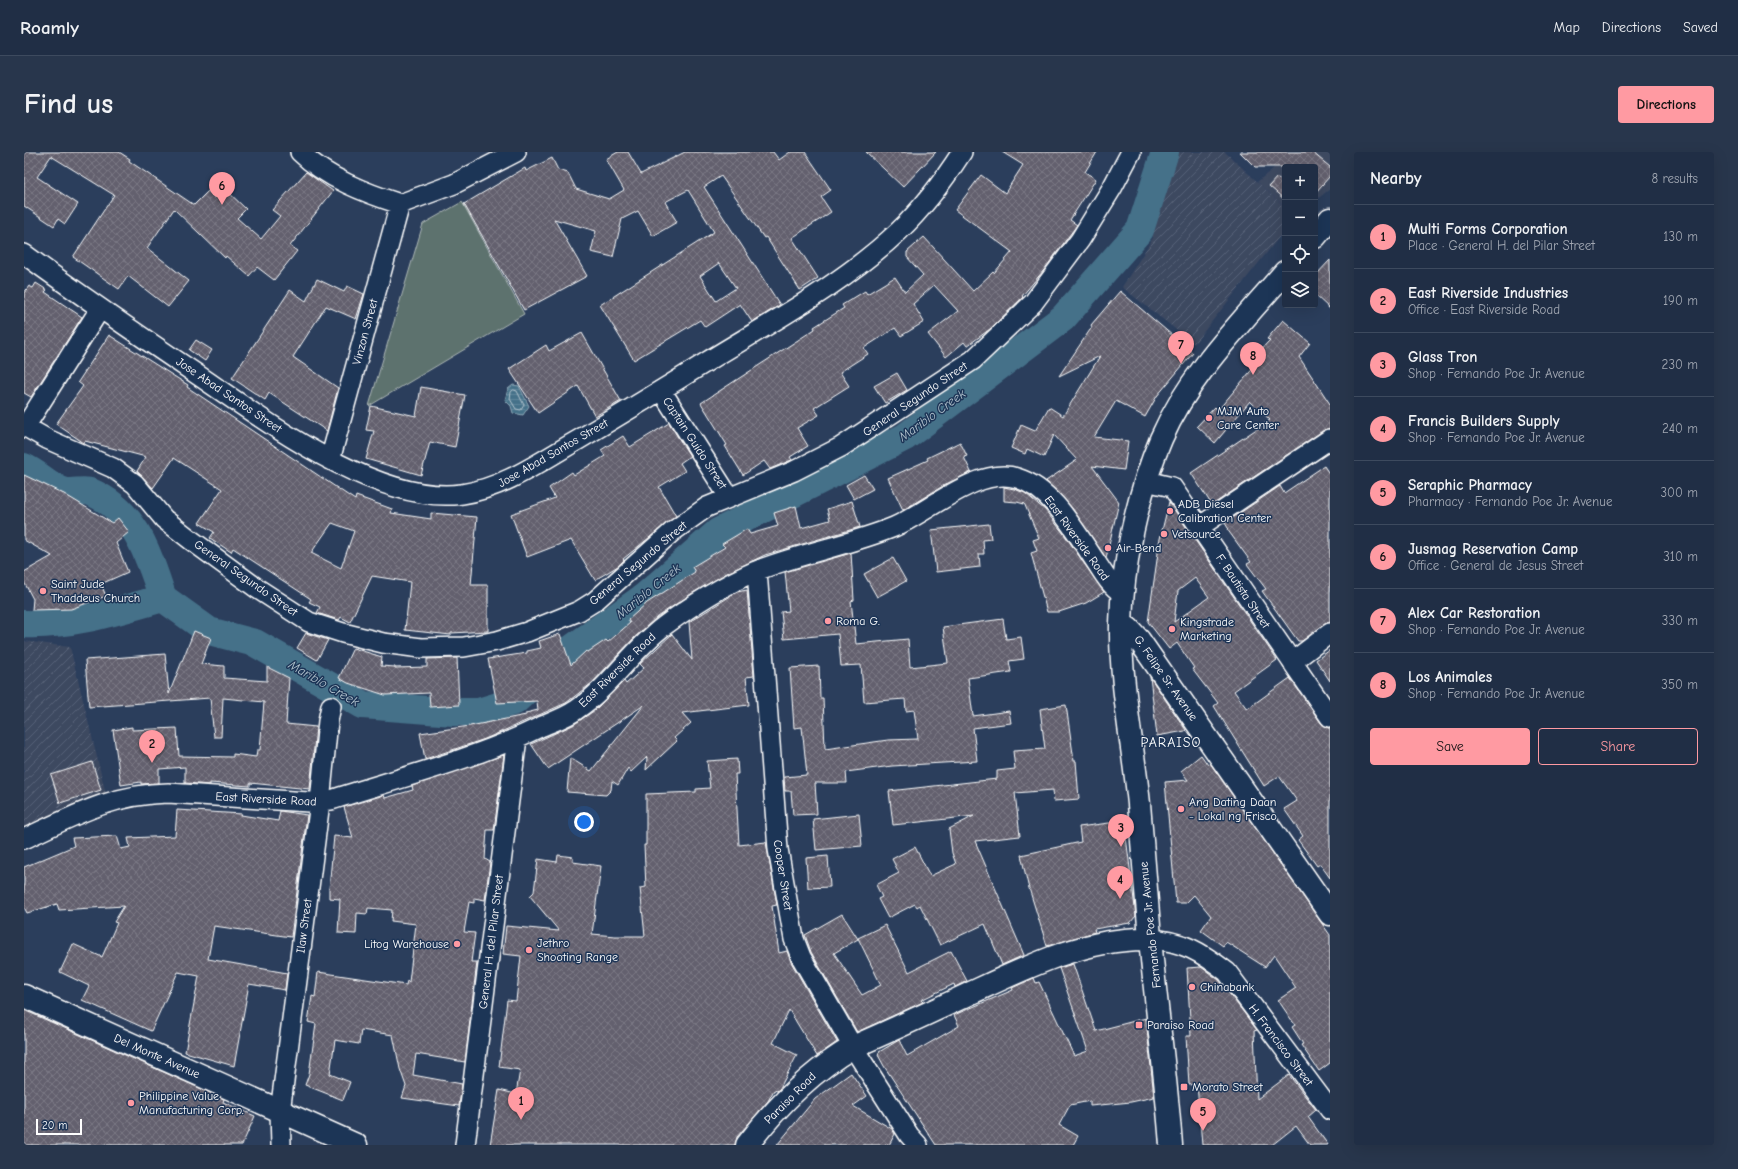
<!DOCTYPE html>
<meta charset="utf-8">
<style>
:root{--surface:#202e45;--page:#28364c;--text:#f1f3f6;--muted:#a2a8b3;--line:#3d4a5e;--accent:#ff9aa2}
body{margin:0;font-family:"Comic Neue",sans-serif;background:var(--page);color:var(--text)}
.controls{position:absolute;right:12px;top:12px;display:grid;overflow:hidden;border-radius:4px;box-shadow:0 4px 16px #0002}
.controls button{width:36px;height:36px;display:grid;place-items:center;padding:0;border:0;border-bottom:1px solid var(--line);background:var(--surface);color:var(--text);font:20px sans-serif}
.scale{position:absolute;left:12px;bottom:10px;width:46px;box-sizing:border-box;padding-left:4px;border:2px solid #fff;border-top:0;font-size:11px;line-height:14px;white-space:nowrap;color:#fff;-webkit-text-stroke:3px #1d3557;paint-order:stroke}
.you{position:absolute;left:560px;top:670px;width:14px;height:14px;margin:-10px;border:3px solid #fff;border-radius:50%;background:#1a73e8;box-shadow:0 0 0 6px #1a73e833}
.badge{display:grid;place-items:center;width:26px;height:26px;border-radius:50%;background:var(--accent);color:#111;font-size:13px;font-weight:700}
.pin{position:absolute;translate:-50% -33px;filter:drop-shadow(0 1px 2px #0008)}
.pin::after{content:'';position:absolute;top:21px;width:14px;height:12px;background:inherit;clip-path:polygon(0 0,100% 0,50% 100%)}
.list{margin:0;padding:0;list-style:none}
h2{display:flex;justify-content:space-between;align-items:center;height:52px;margin:0;padding:0 16px;font-size:17px}
h2 small{font-size:13px;font-weight:400;color:var(--muted)}
.list li{display:grid;grid-template-columns:26px 1fr auto;gap:12px;align-items:center;box-sizing:border-box;height:64px;padding:0 16px;border-top:1px solid var(--line)}
.list b{display:block;font-size:15px;white-space:nowrap}
.list p{margin:0;font-size:13px;white-space:nowrap;color:var(--muted)}
.list em{font-size:13px;font-style:normal;color:var(--muted)}
.actions{display:flex;gap:8px;padding:12px 16px}
.actions a{flex:1;padding:9px 0;border:1px solid var(--accent);border-radius:4px;text-align:center;font-size:14px;color:var(--accent)}
.actions .main{background:var(--accent);color:#111}
.icon{flex:none;width:22px;height:22px;fill:none;stroke:currentColor;stroke-width:2;stroke-linecap:round;stroke-linejoin:round}
.map{position:relative;flex:none;width:1306px;height:993px;overflow:hidden;border-radius:4px}
header{display:flex;align-items:center;gap:24px;box-sizing:border-box;height:56px;padding:0 20px;background:var(--surface);border-bottom:1px solid var(--line)}
header strong{font-size:19px}
nav{display:flex;gap:22px;margin-inline-start:auto;font-size:14px}
.intro{display:flex;align-items:center;justify-content:space-between;box-sizing:border-box;height:96px;padding:0 24px}
h1{margin:0;font-size:28px}
.button{padding:10px 18px;border-radius:4px;background:var(--accent);color:#111;font-size:14px;font-weight:700}
main{display:flex;gap:24px;padding:0 24px}
aside{flex:1;background:var(--surface);border-radius:4px;box-shadow:0 4px 16px #0002}
.map>svg:first-child{display:block}
</style>
<header>
<strong>Roamly</strong>
<nav><a>Map</a><a>Directions</a><a>Saved</a></nav>
</header>
<div class="intro"><h1>Find us</h1><a class="button">Directions</a></div>
<main>
<div class="map">
<svg width="1306" height="993" viewBox="0 0 1306 993">
<defs>
<pattern id="industrial-furrows" width="10" height="10" patternUnits="userSpaceOnUse"><rect width="10" height="10" fill="#3c4861"/><path d="M-1 1l2-2M0 10L10 0M9 11l2-2" fill="none" stroke="#596379"/></pattern>
<pattern id="water-rules" width="6" height="5" patternUnits="userSpaceOnUse"><rect width="6" height="5" fill="#457189"/><path d="M0 2.5h6" fill="none" stroke="#61869b"/></pattern>
<pattern id="building-cross-hatch" width="8" height="8" patternUnits="userSpaceOnUse"><rect width="8" height="8" fill="#63606e"/><path d="M0 0l8 8M0 8l8-8" fill="none" stroke="#7a7884"/></pattern>
</defs>
<rect width="100%" height="100%" fill="#2b3e5c"/>
<filter id="ink" filterUnits="userSpaceOnUse"><feTurbulence type="fractalNoise" baseFrequency=".025" numOctaves="2"/><feDisplacementMap in="SourceGraphic" scale="8" xChannelSelector="R" yChannelSelector="G"/><feConvolveMatrix kernelMatrix="1 2 1 2 8 2 1 2 1" color-interpolation-filters="sRGB"/></filter>
<g filter="url(#ink)">
<path fill="#3c4861" d="M1269,0H1306V37L1291,49V15H1261V55L1233,30Z"/>
<path fill="url(#industrial-furrows)" d="M1153,0H1201L1261,55V78L1170,192L1098,135L1129,86L1127,64L1141,19Z
M0,489L46,495L82,642L0,681Z"/>
<path fill="#5d726e" stroke="#aeb8b6" d="M438,50L500,162L345,254L399,72Z"/>
<path fill="url(#water-rules)" stroke="#8faab8" d="M489,233L495,234L505,254L499,263L489,261L487,254L481,248L484,237Z"/>
<g fill="none" stroke-linecap="round" stroke-linejoin="round">
<path stroke="#b5c6d0" stroke-width="1" d="M490,238L493,239L500,253L497,258L492,257L486,247L487,240Z"/>
<path stroke="#457189" stroke-width="28" d="M0,315C14,321 25,334 39,339C48,342 59,337 67,340C113,360 124,403 139,446
M139,446L185,479L231,491L339,553L430,560H455L491,549L543,500L620,445L694,380L881,285L1039,166L1116,78L1141,0
M0,472C48,474 93,459 139,446"/>
</g>
<path fill="url(#building-cross-hatch)" stroke="#fff" fill-rule="evenodd" d="M0,0H95L106,7L105,9L170,53L184,39L191,46L200,36L222,57L213,66L237,87L256,64L248,58L282,20L309,39L266,94L273,99L250,128L233,115L225,124L202,104L201,106L150,57L123,96L165,129L144,155L104,124L95,137L49,105L90,43L27,4L13,25L54,52L41,72L34,67L30,74L0,54Z
M594,0H604L617,22L661,0H749L755,8L766,0H781L807,38L797,45L807,60L768,86L794,126L776,138L742,85L740,86L697,24L680,35L756,153L728,170L716,152L681,175L676,168L610,208L576,153L690,80L664,38L641,50L653,70L629,84L614,59L598,67L589,105L567,100L572,79L530,67L563,124L500,158L440,52L501,16L502,19L528,6L534,18L544,21L552,37L585,47L600,38L582,7ZM695,111L712,136L692,149L676,124Z
M842,0H912L879,35Z
M978,0H1073L1061,20L1072,27L1046,68L1053,73L1020,118L998,144L999,145L966,177L943,194L940,190L922,205L904,182L934,159L910,133L889,152L900,170L877,184L871,176L840,196L844,202L816,220L825,234L790,256L795,263L773,276L784,294L766,305L768,308L765,309L746,317L740,309L719,323L701,294L703,293L677,251L791,177L790,175L820,156L818,153L841,139L843,142L871,125L881,140L899,123L883,105V100L900,85L949,139L969,120L970,121L988,100L931,58L957,23L981,41L999,13Z
M1216,0H1288L1306,15V24L1291,41V15H1231Z
M1253,25L1261,32V48L1245,34Z
M1306,108V157L1291,143V124Z
M293,127L320,140L323,134L340,142L332,167L302,154L269,205L314,236L303,279L245,241L241,248L208,226L266,138L282,149Z
M12,131L23,138L21,140L58,165L7,245L0,241V141L5,134L9,136Z
M1096,139L1169,201L1133,244L1121,265L1092,249L1070,285L1104,289L1100,318L1068,314L1095,350L1082,406L1048,356L1022,329L1053,308L1030,283L1020,305L1003,297L1001,302L987,296L997,273L1011,279L1025,255L1039,264L1076,204L1035,224L1068,175L1067,173Z
M1259,168L1286,191L1275,205L1306,252V276L1300,278L1188,353L1167,321L1246,268L1226,249L1191,291L1173,274L1191,255L1194,258L1231,214L1226,209L1246,188L1243,187Z
M558,181L597,249L571,264L554,234L514,261L485,217L522,193L525,199Z
M85,183L164,233L163,235L331,348L332,344L368,357L367,361L407,367V361L453,365L447,433H464V479L427,481V483L381,478L386,430L348,424L326,470L317,465L315,468L293,461L296,455L285,450L287,447L209,396L207,400L186,386L190,380L175,371L198,337L150,306L129,336L113,319L122,305L61,289L60,291L32,272L59,234L54,230ZM308,371L330,379L317,416L287,401Z
M172,188L188,198L181,209L165,198Z
M873,221L883,238L861,251L850,234Z
M397,235L441,243L431,295L406,290L397,323L342,307L350,279L342,278L347,254L392,264Z
M645,271L666,304L656,311L661,319L635,335L652,364L599,407L600,408L594,414L571,428L547,388L503,405L487,362L531,346L525,336L548,320L550,323L581,304L577,298L599,284L606,295Z
M936,290L943,304L940,305L947,320L924,331L879,358L864,326L904,308L903,306Z
M1300,314L1306,323V469L1278,489H1274L1238,439L1242,437L1223,412L1227,410L1203,377L1204,376L1201,371L1256,334L1260,341Z
M0,323L40,342L88,371L94,366L105,380L92,391L104,420L77,432L82,444L47,457L8,458L9,447L0,430V420L28,404L0,388Z
M840,323L849,337L830,347L822,333Z
M980,335L990,337L1001,341L1021,358L1040,382L1080,440L1062,451L1035,460H1023L1007,401L1013,399L1009,388L1015,386L1000,351V352L993,350L980,349Z
M828,349L836,375L741,403L703,421L667,442L633,465L610,486L568,531L542,551L461,587L401,607L396,581L446,574L502,563V561L514,558L513,549L473,551L464,507L503,501V499L517,496L515,489L536,482L547,513L562,499L564,500L582,488L584,490L606,471L604,468L623,451L671,420L668,415L701,395L698,392L723,377L726,382L754,374L750,361L772,354L777,376L806,368L803,357Z
M1145,350L1253,508L1210,539L1223,557L1266,526L1297,571L1306,577V726L1296,712L1293,714L1274,688L1279,684L1260,657L1273,649L1255,624L1240,634L1190,554L1194,551L1168,517L1170,516L1153,491L1145,497L1124,470L1134,401L1133,399ZM1171,426L1185,445L1150,470L1154,439Z
M965,372L967,387L959,388L960,402H955L956,415L912,420L907,378Z
M827,401L830,448L827,449L832,492L884,487L886,515L924,511L919,475L979,467L982,487L997,485L1000,507L985,509L987,520L944,526L949,564L985,559L987,571L949,576L953,609L868,614L822,620L823,631H791L793,662L769,663L767,639H761L760,625L783,623L778,575L770,576L766,516L795,514L796,546H799L801,597L864,588L894,587L890,558L882,559L881,547L840,550L837,513L817,514L814,482L760,487L757,460L765,459L761,420Z
M869,406L882,429L853,445L840,422Z
M723,438L730,524L722,525L725,553L658,561L667,571L650,586L653,589L622,618L623,605L607,620L604,616L594,633L588,629L587,638L582,643L543,640L546,606L567,619L620,553L524,617L507,592L549,573L571,558L600,529L602,532L620,516L616,512L648,482L668,508L665,470L713,440Z
M170,479L187,486L177,512L200,514V526L243,529V515L265,526L262,572L292,575L286,637L226,631V634L186,631V633L161,631V615L135,617V631L117,632V630L97,633L89,578L108,575V578L153,576L155,604L209,605V602L232,605L233,598H236L240,550L199,546L197,585H190L186,546L65,555L61,508L141,502L145,542Z
M282,481L304,488L293,508L273,496Z
M329,496L358,505L357,514L371,515V516L403,515V507L433,506L435,553L406,555L405,541L361,543L324,531L315,526Z
M1306,498V529L1292,508Z
M1126,525L1162,578L1161,579L1133,584Z
M1042,553L1050,609H1052L1055,647L1030,649L1029,638L991,641L996,684L951,689L1000,803L978,813L961,772L916,793L896,753L893,755L891,752L864,766L854,747L858,745L852,733L875,721L868,707L891,695L906,724L932,712L928,701L925,677L950,664L869,673L865,639L973,627V619L991,617L989,599L1021,597L1016,557Z
M480,603L470,678H463L461,707L466,710L461,748L450,746V751L445,750L440,780L451,781L447,810H453L441,910L392,902L389,923L438,932L435,954L378,946L382,934L376,917L369,883L337,878L335,892L311,888L306,922L326,930L319,948L281,933L285,922L292,872L284,870L288,844L291,845L294,820L382,833L383,829L385,830L392,772L367,769L368,758L344,756L343,762L333,761L332,782L314,781L316,747L305,746V737L310,684L329,686L320,655L360,643L361,646L389,638L388,634Z
M1177,603L1184,613L1186,611L1306,783V911L1295,919L1277,893L1279,892L1268,875L1271,873L1254,848L1272,836L1250,803L1241,815L1202,790L1199,794L1177,778L1187,764L1170,743L1162,751H1152L1141,630L1164,628L1157,619Z
M713,607L714,622H711L715,693L742,690L753,753L748,754L755,801L763,799L767,810L813,890L793,904L765,858L749,891L773,903L756,936L753,939L750,938L744,949L713,985L711,993H466L475,938L492,942L496,918L475,915L483,848L492,849L497,804L479,802L482,774L535,779L506,744L510,740L514,707L533,710L534,703L549,705V710L577,714L568,782L591,784H621L616,736L622,735L620,693H622V642L672,640V637L686,636L683,609Z
M68,610L77,638L36,651L27,623Z
M153,658L218,662L217,663L254,669L256,659L283,663L267,785L190,774L184,807L263,821L261,838L225,832L210,914L161,900L175,824L154,820L127,879L58,848L65,834L36,820L49,792L78,805L93,771L90,770L100,754L35,758L33,752L3,761L0,755V715L50,694L48,686L93,684L97,697L106,695L104,686L151,684Z
M835,662L838,694L792,698L789,667Z
M1100,669L1112,764L1106,771L1070,777L1071,780L1023,794L1004,733L997,703L1057,690L1055,675Z
M804,704L806,735L784,736L782,706Z
M818,762L834,787L810,801L838,843L857,833L834,786L861,773L885,820L927,799L943,829L931,835L930,832L897,848L899,850L833,880L787,800L781,783Z
M1049,812L1072,879L1122,866L1130,945L1107,950L1066,954V949L1046,953L1035,973L1054,984L1049,993H912L860,914L854,903L855,900L875,888L883,904L935,874L930,863L989,838L988,836L1010,826L1012,831L1015,830L1050,904L1064,899L1035,816Z
M1177,815L1195,828L1233,878L1230,879L1233,947L1265,923L1292,958L1284,965L1304,993H1286L1272,974L1248,993H1178L1173,932L1165,933L1162,884H1167L1163,816Z
M0,858L200,947L199,950L231,964L218,993H0Z
M827,921L843,944L829,954L868,977L871,982L865,993H753L791,947Z"/>
<g fill="none" stroke-linecap="round" stroke-linejoin="round">
<defs>
<path id="street" d="M276,0C302,26 342,41 376,52L430,32L492,0
M0,102C56,143 113,182 171,221C239,267 353,354 438,342C480,336 517,309 554,288C598,262 641,236 684,209C749,169 819,132 875,79C899,56 920,28 938,0
M637,238L705,345
M0,274L23,287L89,316L111,332L140,367L167,388L234,437L285,470L319,481L359,491L397,496L440,495L473,489L503,480L555,459L571,449L648,380L683,355L770,319L817,295L949,208L1009,151L1056,88L1088,36L1107,0
M1,275L76,157
M306,308L376,52
M1122,329L1148,335L1306,565
M1175,375L1306,287
M733,419L754,697L770,787L777,805L829,895L885,983L894,993
M1268,510L1306,481
M0,687C49,664 88,642 144,641L285,650L307,648C375,626 451,607 514,576C527,570 541,566 552,558C586,535 608,498 640,474C668,453 700,433 732,419C777,401 826,393 870,375C905,360 954,314 993,326C1030,337 1053,383 1074,413C1081,424 1087,434 1098,441
M1126,787C1159,789 1177,800 1203,820L1306,958
M257,993L256,960L296,650L304,569L307,554
M441,993L493,586"/>
<path id="secondary" d="M1291,85L1306,67
M1097,473L1104,476L1115,488L1306,762
M0,844L332,993
M723,993C753,954 786,920 829,895C868,878 907,860 945,842C1001,816 1062,785 1126,787
M1147,993C1142,924 1132,855 1126,786C1122,741 1119,696 1115,652C1109,592 1096,532 1097,472C1098,413 1114,341 1137,287C1165,223 1216,172 1261,120"/>
</defs>
<use href="#street" stroke="#fff" stroke-width="22"/>
<use href="#secondary" stroke="#fff" stroke-width="25"/>
<use href="#street" stroke="#1d3557" stroke-width="19"/>
<use href="#secondary" stroke="#1d3557" stroke-width="22"/>
</g>
</g>
<g fill="#ff9aa2" stroke="#1d3557" stroke-width="1.5">
<circle cx="1185" cy="266" r="4"/>
<circle cx="1146" cy="359" r="4"/>
<circle cx="1140" cy="382" r="4"/>
<circle cx="1084" cy="396" r="4"/>
<circle cx="19" cy="439" r="4"/>
<circle cx="804" cy="469" r="4"/>
<circle cx="1148" cy="477" r="4"/>
<circle cx="1157" cy="657" r="4"/>
<circle cx="433" cy="792" r="4"/>
<circle cx="505" cy="798" r="4"/>
<circle cx="1168" cy="835" r="4"/>
<rect x="1111" y="869" width="8" height="8" rx="2"/>
<rect x="1156" y="931" width="8" height="8" rx="2"/>
<circle cx="107" cy="951" r="4"/>
</g>
<g text-anchor="middle" dominant-baseline="central" stroke-width="3" stroke-linejoin="round" paint-order="stroke">
<g font-size="12" fill="#fff" stroke="#1d3557">
<text transform="translate(341 180) rotate(-75)">Vinzon Street</text>
<text transform="translate(205 243) rotate(34)">Jose Abad Santos Street</text>
<text transform="translate(891 247) rotate(-34)">General Segundo Street</text>
<text transform="translate(671 291) rotate(57)">Captain Guido Street</text>
<text transform="translate(529 301) rotate(-30)">Jose Abad Santos Street</text>
<text transform="translate(1053 386) rotate(54)">East Riverside Road</text>
<text transform="translate(614 411) rotate(-40)">General Segundo Street</text>
<text transform="translate(222 426) rotate(35)">General Segundo Street</text>
<text transform="translate(1219 439) rotate(56)">F. Bautista Street</text>
<text transform="translate(593 518) rotate(-44)">East Riverside Road</text>
<text transform="translate(1142 526) rotate(55)">G. Felipe Sr. Avenue</text>
<text transform="translate(242 647) rotate(3)">East Riverside Road</text>
<text transform="translate(759 723) rotate(81)">Cooper Street</text>
<text transform="translate(1126 773) rotate(-96)">Fernando Poe Jr. Avenue</text>
<text transform="translate(280 774) rotate(-82)">Ilaw Street</text>
<text transform="translate(467 790) rotate(-83)">General H. del Pilar Street</text>
<text transform="translate(1257 893) rotate(53)">H. Francisco Street</text>
<text transform="translate(133 904) rotate(24)">Del Monte Avenue</text>
<text transform="translate(766 946) rotate(-45)">Paraiso Road</text>
</g>
<g font-size="12" fill="#fff" stroke="#1d3557" text-anchor="start">
<text x="1193" y="259">MJM Auto<tspan x="1193" dy="14">Care Center</tspan></text>
<text x="1154" y="352">ADB Diesel<tspan x="1154" dy="14">Calibration Center</tspan></text>
<text x="1148" y="382">Vetsource</text>
<text x="1092" y="396">Air-Bend</text>
<text x="27" y="432">Saint Jude<tspan x="27" dy="14">Thaddeus Church</tspan></text>
<text x="812" y="469">Roma G.</text>
<text x="1156" y="470">Kingstrade<tspan x="1156" dy="14">Marketing</tspan></text>
<text x="1165" y="650">Ang Dating Daan<tspan x="1165" dy="14">- Lokal ng Frisco</tspan></text>
<text x="513" y="791">Jethro<tspan x="513" dy="14">Shooting Range</tspan></text>
<text x="425" y="792" text-anchor="end">Litog Warehouse</text>
<text x="1176" y="835">Chinabank</text>
<text x="1123" y="873">Paraiso Road</text>
<text x="1168" y="935">Morato Street</text>
<text x="115" y="944">Philippine Value<tspan x="115" dy="14">Manufacturing Corp.</tspan></text>
</g>
<g font-size="13" font-style="italic" fill="#b5c6d0" stroke="#1d3557">
<text transform="translate(908 263) rotate(-36)">Mariblo Creek</text>
<text transform="translate(624 439) rotate(-39)">Mariblo Creek</text>
<text transform="translate(300 531) rotate(30)">Mariblo Creek</text>
</g>
<g font-size="14" letter-spacing="1" fill="#fff" stroke="#1d3557">
<text x="1147" y="590">PARAISO</text>
</g>
</g>
</svg>
<div class="controls">
<button>+</button>
<button>−</button>
<button><svg class="icon" aria-label="locate" viewBox="0 0 24 24"><circle cx="12" cy="12" r="6"/><path d="M12 2v4M12 18v4M2 12h4M18 12h4"/></svg></button>
<button><svg class="icon" aria-label="layers" viewBox="0 0 24 24"><path d="M12 4l9 5-9 5-9-5zM3 14l9 5 9-5"/></svg></button>
</div>
<div class="scale">20 m</div>
<div class="you"></div>
<div class="pin badge" style="left:497px;top:968px">1</div>
<div class="pin badge" style="left:128px;top:611px">2</div>
<div class="pin badge" style="left:1097px;top:695px">3</div>
<div class="pin badge" style="left:1096px;top:747px">4</div>
<div class="pin badge" style="left:1179px;top:979px">5</div>
<div class="pin badge" style="left:198px;top:53px">6</div>
<div class="pin badge" style="left:1157px;top:212px">7</div>
<div class="pin badge" style="left:1229px;top:223px">8</div>
</div>
<aside>
<h2>Nearby<small>8 results</small></h2>
<ul class="list">
<li><span class="badge">1</span><div><b>Multi Forms Corporation</b><p>Place · General H. del Pilar Street</p></div><em>130 m</em></li>
<li><span class="badge">2</span><div><b>East Riverside Industries</b><p>Office · East Riverside Road</p></div><em>190 m</em></li>
<li><span class="badge">3</span><div><b>Glass Tron</b><p>Shop · Fernando Poe Jr. Avenue</p></div><em>230 m</em></li>
<li><span class="badge">4</span><div><b>Francis Builders Supply</b><p>Shop · Fernando Poe Jr. Avenue</p></div><em>240 m</em></li>
<li><span class="badge">5</span><div><b>Seraphic Pharmacy</b><p>Pharmacy · Fernando Poe Jr. Avenue</p></div><em>300 m</em></li>
<li><span class="badge">6</span><div><b>Jusmag Reservation Camp</b><p>Office · General de Jesus Street</p></div><em>310 m</em></li>
<li><span class="badge">7</span><div><b>Alex Car Restoration</b><p>Shop · Fernando Poe Jr. Avenue</p></div><em>330 m</em></li>
<li><span class="badge">8</span><div><b>Los Animales</b><p>Shop · Fernando Poe Jr. Avenue</p></div><em>350 m</em></li>
</ul>
<div class="actions"><a class="main">Save</a><a>Share</a></div>
</aside>
</main>
